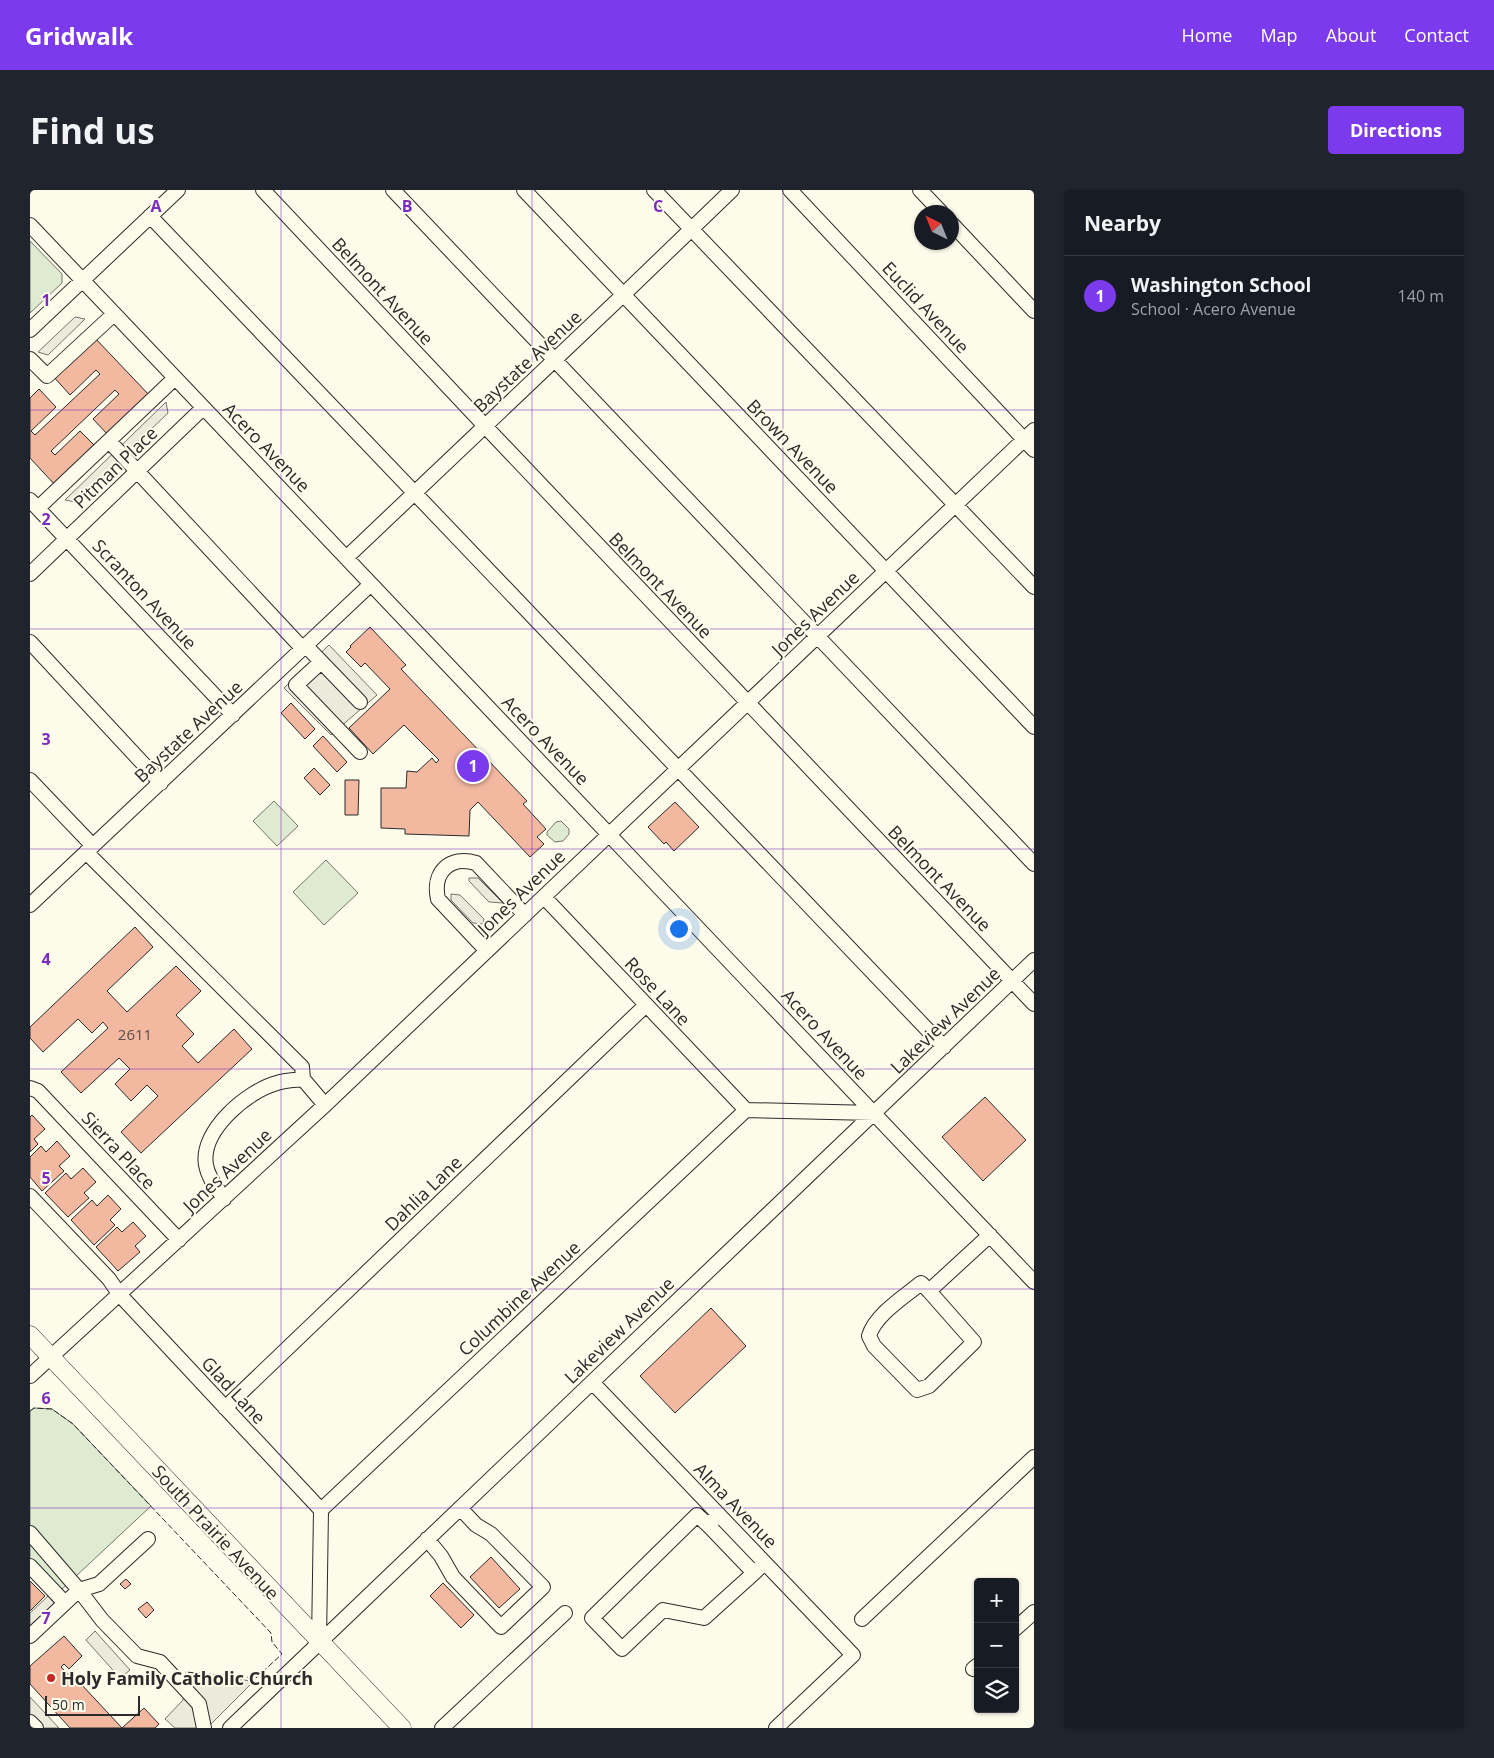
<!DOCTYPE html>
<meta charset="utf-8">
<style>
:root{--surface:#171b24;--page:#20242c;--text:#f1f3f6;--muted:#9ea1a6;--line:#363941;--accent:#7c3aed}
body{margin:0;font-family:"Open Sans",sans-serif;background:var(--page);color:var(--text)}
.controls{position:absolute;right:15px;bottom:15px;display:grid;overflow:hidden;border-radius:5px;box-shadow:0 1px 4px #0004}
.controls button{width:45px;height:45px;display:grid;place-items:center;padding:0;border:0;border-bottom:1px solid var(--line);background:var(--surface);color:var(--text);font:25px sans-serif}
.compass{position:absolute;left:884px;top:15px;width:45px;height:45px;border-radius:50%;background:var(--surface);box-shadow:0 1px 4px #0004;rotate:317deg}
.scale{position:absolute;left:15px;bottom:12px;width:95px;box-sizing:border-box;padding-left:5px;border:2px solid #2b2b2b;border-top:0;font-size:14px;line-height:18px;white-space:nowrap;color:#2b2b2b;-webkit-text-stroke:4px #fdfbea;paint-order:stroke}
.you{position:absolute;left:648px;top:738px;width:18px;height:18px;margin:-12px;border:4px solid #fff;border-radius:50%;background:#1a73e8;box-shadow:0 0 0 8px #1a73e833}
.badge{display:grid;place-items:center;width:32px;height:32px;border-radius:50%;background:var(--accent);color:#fff;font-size:16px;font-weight:700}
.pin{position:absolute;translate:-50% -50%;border:2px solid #fff;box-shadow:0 1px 5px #0006}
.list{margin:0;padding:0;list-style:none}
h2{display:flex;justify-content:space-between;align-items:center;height:65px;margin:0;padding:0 20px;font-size:21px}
h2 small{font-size:16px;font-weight:400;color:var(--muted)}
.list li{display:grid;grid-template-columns:32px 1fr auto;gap:15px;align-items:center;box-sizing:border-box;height:80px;padding:0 20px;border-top:1px solid var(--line)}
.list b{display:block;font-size:19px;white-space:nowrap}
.list p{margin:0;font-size:16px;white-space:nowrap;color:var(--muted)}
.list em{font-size:16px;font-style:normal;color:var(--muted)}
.icon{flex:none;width:28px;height:28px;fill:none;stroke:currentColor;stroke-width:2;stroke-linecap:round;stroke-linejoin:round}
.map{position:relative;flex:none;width:1004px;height:1538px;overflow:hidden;border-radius:5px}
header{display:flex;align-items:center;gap:30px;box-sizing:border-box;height:70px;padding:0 25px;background:var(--accent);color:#fff}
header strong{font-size:24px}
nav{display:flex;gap:28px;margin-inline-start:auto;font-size:18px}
.intro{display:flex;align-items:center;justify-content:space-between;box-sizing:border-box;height:120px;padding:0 30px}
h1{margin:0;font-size:35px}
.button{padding:12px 22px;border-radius:5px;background:var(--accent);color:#fff;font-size:18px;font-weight:700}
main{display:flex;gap:30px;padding:0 30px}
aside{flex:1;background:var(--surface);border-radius:5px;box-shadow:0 1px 4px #0004}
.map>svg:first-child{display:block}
</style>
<header>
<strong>Gridwalk</strong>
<nav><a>Home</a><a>Map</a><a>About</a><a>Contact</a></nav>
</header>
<div class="intro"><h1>Find us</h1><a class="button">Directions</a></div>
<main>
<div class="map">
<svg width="1004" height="1538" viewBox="0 0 1004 1538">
<rect width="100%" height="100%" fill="#fdfbea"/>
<path fill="#deebd1" stroke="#74746e" d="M0,51L32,84V93L0,123Z
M244,611L268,636L247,656L223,631Z
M531,631L539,639V644L533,651L525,652L517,645V642L526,632Z
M296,670L328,703L294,735L263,702Z
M4,1218L22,1219L43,1234L121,1316L30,1401L0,1369V1221Z"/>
<path fill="#eceadb" stroke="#74746e" d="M45,127L55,129L18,165L8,162Z
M136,212L138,223L45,312L35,310Z
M299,455L347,505L301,545L254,498Z
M439,688H448L473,713L459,712L439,691Z
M421,704L430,705L454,729L453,734L443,733L421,710Z
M18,1406L27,1416L0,1441V1423Z
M65,1441L100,1480L90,1488L56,1450Z
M156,1485L224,1491L177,1538H145L135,1529L153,1510Z
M0,1507L29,1538H0Z"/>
<path fill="#f2b8a0" stroke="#2b2b2b" d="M64,147L121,207L80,247L63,229L89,204L85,200L21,261L25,265L50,241L67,258L26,296L0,268V208L9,199L26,217L1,241L5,245L70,184L66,180L40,205L23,186Z
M340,437L376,475L371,479L497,611L493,614L516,639L507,647L514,654L500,667L448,612L440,620L439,646L375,644V639L351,638V598H376L377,581L387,582L402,568L406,573L409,570L374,535L343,564L319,538L360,499L335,473L331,477L316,462L321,457L320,456Z
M261,513L285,539L275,549L251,523Z
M293,546L317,572L307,582L283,556Z
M284,578L300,595L290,605L274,588Z
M315,590H329L328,625H315Z
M645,612L669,637L644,661L636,652L634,654L618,637Z
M105,737L123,757L77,801L97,822L146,776L171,801L146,825L164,844L152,856L168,873L204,839L222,859L111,963L91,942L128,906L117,895L101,911L85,894L100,879L89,868L51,903L31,882L78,838L73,832L62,843L48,829L13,862L0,848V837Z
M955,907L996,950L953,991L912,947Z
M2,925L15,939L4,949L8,954L0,962V927Z
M27,951L40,966L29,976L34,981L12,1001L0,987V967L11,956L16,962Z
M53,978L66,992L54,1003L59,1008L38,1027L15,1003L36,983L41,989Z
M78,1005L91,1019L80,1030L85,1035L64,1055L41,1030L62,1010L67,1016Z
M103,1032L116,1046L105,1056L110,1062L88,1081L66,1057L87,1037L92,1042Z
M681,1118L716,1156L645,1223L610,1186Z
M461,1367L490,1399L469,1418L440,1387Z
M96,1389L101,1394L95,1399L90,1394Z
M0,1391L15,1406L0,1421Z
M413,1393L444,1425L431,1438L400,1406Z
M117,1412L124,1420L116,1428L108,1419Z
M34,1446L52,1466L39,1479L34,1474L31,1477L49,1496L51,1494L92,1538L114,1518L129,1534L125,1538H40L0,1494V1476Z"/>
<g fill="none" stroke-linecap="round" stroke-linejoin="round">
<defs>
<path id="minor" d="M233,0L455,236L1004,814
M363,0C577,224 789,450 1004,674
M494,0L1004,537
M624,0L1004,397
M760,0L1004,260
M890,0L911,22
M120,26C386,302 648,581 914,857
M922,34L1004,121
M0,35C336,386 670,739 1004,1092
M0,140L148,0
M0,169L17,186L84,124
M79,251L273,459
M0,310L203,525
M8,318L145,188
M316,368L593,105L702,0
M0,384L173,218
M0,452L131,593
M276,456L330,512
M291,472L266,495L330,562
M0,590L63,656
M56,662L272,877L273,889L295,915
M514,707L716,920
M0,715L341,394
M457,761L408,709C402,682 420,665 446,673L495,725
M0,898L8,901L149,1050
M0,1006L79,1089L90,1105L291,1320
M194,1009C187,998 178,988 176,975C170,941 217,901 247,893C255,890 265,890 273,889
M899,1101L891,1093C874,1107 845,1125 839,1146L844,1156L887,1200L899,1196L944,1152L899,1101L960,1045
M0,1186L295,915L1004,240
M562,1192L823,1465L746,1538
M195,1218L616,815
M683,1330L678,1335L724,1383L729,1378
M678,1335L667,1325L562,1428L592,1459L633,1420L674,1428L724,1383
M0,1343L49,1400L72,1430L107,1466L130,1472L169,1514L174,1538
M397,1349L411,1366L423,1387L471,1437L513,1397L461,1344L446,1335L430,1318
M0,1376L35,1413
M832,1429L1004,1267
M985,1439L1004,1422
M0,1446L49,1400L69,1394L118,1349
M289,1452L291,1320L716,920L844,923
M943,1479L948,1475
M0,1532L6,1538
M200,1538L1004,770
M412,1538L535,1423"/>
<path id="major" d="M0,1145L372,1538"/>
</defs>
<use href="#minor" stroke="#2b2b2b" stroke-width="16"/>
<use href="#major" stroke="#2b2b2b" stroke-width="19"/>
<use href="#minor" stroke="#fdfbea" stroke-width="14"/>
<use href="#major" stroke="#fdfbea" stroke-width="18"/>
<path stroke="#2b2b2b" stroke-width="1" stroke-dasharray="6 2.5" stroke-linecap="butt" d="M0,1221L4,1218L22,1219L43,1234L241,1443L242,1452L252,1464L226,1488L155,1482"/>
</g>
<path fill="none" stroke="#7b2cbf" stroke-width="1" stroke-opacity="0.55" d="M251,0V1538M502,0V1538M753,0V1538M0,220H1004M0,439H1004M0,659H1004M0,879H1004M0,1099H1004M0,1318H1004"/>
<circle fill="#c62828" stroke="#fdfbea" stroke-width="2" cx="21" cy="1488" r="5"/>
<g text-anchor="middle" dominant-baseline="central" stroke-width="4" stroke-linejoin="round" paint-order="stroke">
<g font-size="15" fill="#5d4e48">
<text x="105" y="844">2611</text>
</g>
<g font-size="18" fill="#2b2b2b" stroke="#fdfbea">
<text transform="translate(353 101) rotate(47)">Belmont Avenue</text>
<text transform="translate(896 117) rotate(47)">Euclid Avenue</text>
<text transform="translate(497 171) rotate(-43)">Baystate Avenue</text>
<text transform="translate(763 256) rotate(46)">Brown Avenue</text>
<text transform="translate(237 257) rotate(46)">Acero Avenue</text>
<text transform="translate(85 277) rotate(-44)">Pitman Place</text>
<text transform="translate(631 395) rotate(46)">Belmont Avenue</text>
<text transform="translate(115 404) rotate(47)">Scranton Avenue</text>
<text transform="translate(785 423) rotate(-44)">Jones Avenue</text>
<text transform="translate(158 541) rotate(-43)">Baystate Avenue</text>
<text transform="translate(516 550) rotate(46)">Acero Avenue</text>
<text transform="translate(910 688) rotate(46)">Belmont Avenue</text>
<text transform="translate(491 702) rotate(-44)">Jones Avenue</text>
<text transform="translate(628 801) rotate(47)">Rose Lane</text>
<text transform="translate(915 830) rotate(-44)">Lakeview Avenue</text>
<text transform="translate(795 844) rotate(47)">Acero Avenue</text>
<text transform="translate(89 960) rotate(47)">Sierra Place</text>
<text transform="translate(197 980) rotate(-43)">Jones Avenue</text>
<text transform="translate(393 1003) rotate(-44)">Dahlia Lane</text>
<text transform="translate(489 1108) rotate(-43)">Columbine Avenue</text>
<text transform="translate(589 1140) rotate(-44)">Lakeview Avenue</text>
<text transform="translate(204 1200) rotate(47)">Glad Lane</text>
<text transform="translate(706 1315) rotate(46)">Alma Avenue</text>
<text transform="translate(186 1342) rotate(47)">South Prairie Avenue</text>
</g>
<g font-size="18" font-weight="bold" fill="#2b2b2b" stroke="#fdfbea" text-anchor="start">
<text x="31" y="1488">Holy Family Catholic Church</text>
</g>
</g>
<g font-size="16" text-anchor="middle" font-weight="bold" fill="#7b2cbf" stroke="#fdfbea" stroke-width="4" stroke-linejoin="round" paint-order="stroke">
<text x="126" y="22">A</text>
<text x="377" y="22">B</text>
<text x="628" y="22">C</text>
<text x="16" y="116">1</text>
<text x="16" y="335">2</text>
<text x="16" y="555">3</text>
<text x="16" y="775">4</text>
<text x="16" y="994">5</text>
<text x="16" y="1214">6</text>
<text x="16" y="1434">7</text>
</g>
</svg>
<div class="controls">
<button>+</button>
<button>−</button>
<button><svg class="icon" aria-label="layers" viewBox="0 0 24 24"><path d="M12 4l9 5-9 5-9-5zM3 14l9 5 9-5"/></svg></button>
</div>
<svg class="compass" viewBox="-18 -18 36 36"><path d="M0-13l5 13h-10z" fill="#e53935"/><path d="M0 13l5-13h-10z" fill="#9ea1a6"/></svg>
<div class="scale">50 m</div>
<div class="you"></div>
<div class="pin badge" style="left:443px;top:576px">1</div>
</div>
<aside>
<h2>Nearby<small></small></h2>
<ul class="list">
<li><span class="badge">1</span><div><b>Washington School</b><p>School · Acero Avenue</p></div><em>140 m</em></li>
</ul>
</aside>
</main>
